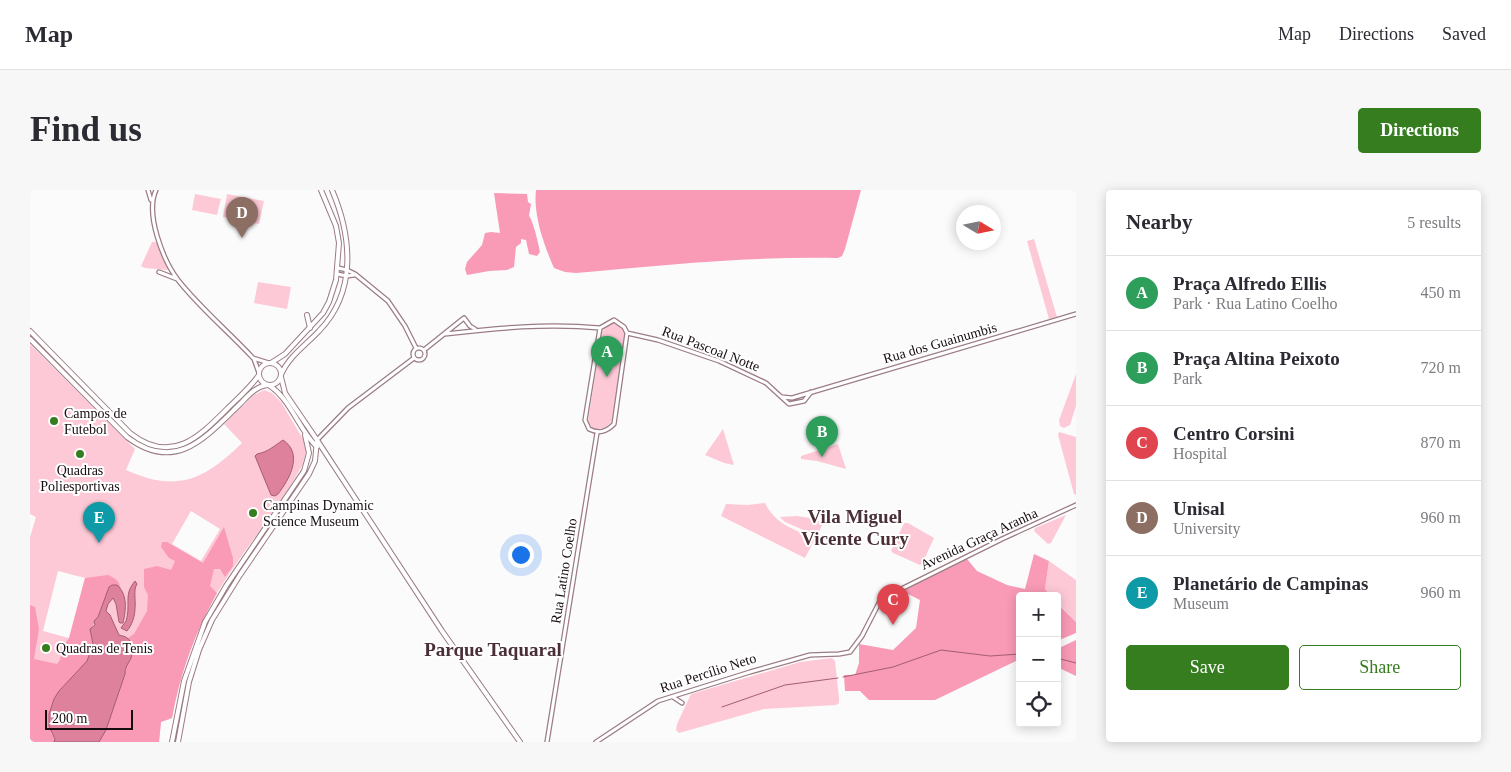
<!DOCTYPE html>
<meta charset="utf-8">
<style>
:root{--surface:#fff;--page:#f7f7f7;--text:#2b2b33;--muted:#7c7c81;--line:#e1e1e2;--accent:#367d20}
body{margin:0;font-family:Georgia,serif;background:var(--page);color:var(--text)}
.controls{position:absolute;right:15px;bottom:15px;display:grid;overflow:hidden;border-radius:5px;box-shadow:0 2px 12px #0003}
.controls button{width:45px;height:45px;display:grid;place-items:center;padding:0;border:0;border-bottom:1px solid var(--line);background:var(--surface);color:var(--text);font:25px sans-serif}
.compass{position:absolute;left:926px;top:15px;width:45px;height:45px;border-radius:50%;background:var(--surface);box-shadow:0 2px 12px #0003;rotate:100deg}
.scale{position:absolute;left:15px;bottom:12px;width:88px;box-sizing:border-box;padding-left:5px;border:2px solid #170c0f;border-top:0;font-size:14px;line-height:18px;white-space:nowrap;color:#170c0f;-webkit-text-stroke:4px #fff;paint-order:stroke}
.you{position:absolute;left:490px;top:364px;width:18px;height:18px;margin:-12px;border:4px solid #fff;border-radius:50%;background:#1a73e8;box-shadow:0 0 0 8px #1a73e833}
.badge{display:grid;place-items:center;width:32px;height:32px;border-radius:50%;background:var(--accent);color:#fff;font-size:16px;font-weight:700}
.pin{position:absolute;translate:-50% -41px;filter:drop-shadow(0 1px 2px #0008)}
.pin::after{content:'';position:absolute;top:26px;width:18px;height:15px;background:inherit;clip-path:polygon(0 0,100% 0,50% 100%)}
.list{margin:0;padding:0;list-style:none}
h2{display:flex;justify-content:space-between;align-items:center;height:65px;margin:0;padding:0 20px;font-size:21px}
h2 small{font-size:16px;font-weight:400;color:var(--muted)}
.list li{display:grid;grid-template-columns:32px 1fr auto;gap:15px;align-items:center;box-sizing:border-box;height:75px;padding:0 20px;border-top:1px solid var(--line)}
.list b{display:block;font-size:19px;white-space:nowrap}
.list p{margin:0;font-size:16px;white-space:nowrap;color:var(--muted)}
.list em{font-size:16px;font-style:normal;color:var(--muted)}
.actions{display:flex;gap:10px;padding:15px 20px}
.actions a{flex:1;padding:11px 0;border:1px solid var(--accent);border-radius:5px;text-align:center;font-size:18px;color:var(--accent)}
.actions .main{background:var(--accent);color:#fff}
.icon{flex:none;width:28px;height:28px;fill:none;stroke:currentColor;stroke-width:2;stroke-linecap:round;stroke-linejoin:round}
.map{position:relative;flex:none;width:1046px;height:552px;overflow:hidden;border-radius:5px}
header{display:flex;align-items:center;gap:30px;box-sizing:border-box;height:70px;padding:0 25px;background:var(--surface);border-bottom:1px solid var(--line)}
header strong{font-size:24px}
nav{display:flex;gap:28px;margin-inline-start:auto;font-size:18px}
.intro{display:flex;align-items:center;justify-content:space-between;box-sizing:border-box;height:120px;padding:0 30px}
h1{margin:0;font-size:35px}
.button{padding:12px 22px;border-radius:5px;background:var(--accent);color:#fff;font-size:18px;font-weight:700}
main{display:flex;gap:30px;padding:0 30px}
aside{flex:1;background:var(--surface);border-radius:5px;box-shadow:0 2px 12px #0003}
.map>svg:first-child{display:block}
</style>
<header>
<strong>Map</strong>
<nav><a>Map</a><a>Directions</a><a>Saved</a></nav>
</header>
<div class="intro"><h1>Find us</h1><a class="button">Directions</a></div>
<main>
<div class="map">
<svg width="1046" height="552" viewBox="0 0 1046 552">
<rect width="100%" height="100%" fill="#fbfbfb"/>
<path fill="#fec9d7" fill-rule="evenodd" d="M165,4L191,9L187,25L162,20Z
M197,4L234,11L229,34L193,27Z
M1004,49L1027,127L1019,129L997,51Z
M122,52H125L127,53L138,78L137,80L115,78L111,76Z
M228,92L261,97L257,119L224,113Z
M585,132L592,137L595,144L582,230C579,237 571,240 564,239L560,236L558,231L572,142L578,134Z
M0,154L105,259L96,280C147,303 174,290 212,253L194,234L224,205L234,200L242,203L251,212L273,249L276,262L272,276C247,321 213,360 187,403C164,442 150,484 142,528L131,532L129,552H0V347L6,327L0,324ZM161,321L190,339L171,371L142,354ZM28,381L55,388L39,448L13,441Z
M1046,184V216L1040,235L1034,238L1030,236L1029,230Z
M693,239L704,275L694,273L675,265Z
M1029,242L1046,247V305L1044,304L1028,245Z
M808,254L816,279L787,271L771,269V266Z
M735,313C746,335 764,339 785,349L775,368L691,326L696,314L718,315Z
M1036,325L1021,353L1018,354L1004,341L1005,338Z
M767,326L780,328L793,333L787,346L755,332L750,327Z
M874,333H878L904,348L892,374L890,375L863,363L861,361Z
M1019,371L1046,390V432L1027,412V406H1021L1015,399Z
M802,468L805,471L809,508V513L806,515L734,519L649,543L646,540L647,534L661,504L770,472Z"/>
<path fill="#f99ab7" d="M506,0H831L815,59L812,66L808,68C721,66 633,75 546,83L535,82L524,78C514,55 503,25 506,0Z
M464,3L497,4L498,12L501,14L499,26C503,30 509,56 510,62L507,66L499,64L496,50L491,49V53L486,57L484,77L477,80L459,81L437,85L435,79L437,72L452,55L455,43L461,42L470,43Z
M194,337L203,368V376L195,387L190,379H184L180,396L187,403C165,443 150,483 142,528L131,532L129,552H69C77,537 106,461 98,448L104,444L117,421L118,405L114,397V379L127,376L141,380L145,371L139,368L131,357L132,352H137L173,373Z
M1004,364L1019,371L1015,399L1021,406H990V469L905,510H839L830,501H815L814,485H825L829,473V454L863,460L886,438L890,410L872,401L937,369L947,381L977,395L995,399Z
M78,385C85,388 89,390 91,399L87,396L79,397L72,419L62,437L63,454L57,471L21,543L25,549L24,552H0V415L5,417L9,439L4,469L27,474L30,470L32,458L39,448L55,388Z
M1027,413L1046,432V443L1027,451Z
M1046,450V486L1027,477V459Z"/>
<path fill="#dd819d" stroke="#a25e72" d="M253,250C274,264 259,290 248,304L245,306L241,305L225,266L227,264C238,262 244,256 253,250Z
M105,391L107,394C103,400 106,410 105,418C105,426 102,435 97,441L91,438C93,434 97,432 97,427C100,412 94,404 105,391Z
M82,395H87C98,405 96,420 93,433H90L89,432L86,414L83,408L78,414L76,421L80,425L89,445C92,446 95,446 97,448C102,450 103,463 101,468C98,474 95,477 95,484L76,540L69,552H24L25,549L19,536V524L24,509L29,501L57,471L63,454L60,439L65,435L64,431L68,427L79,397Z"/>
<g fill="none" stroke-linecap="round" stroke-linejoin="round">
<path stroke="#a25e72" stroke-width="1" d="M1027,468L1046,473
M813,487L863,477L911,460L960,466L990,464
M692,517L755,495L808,488"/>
<defs>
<path id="tertiary" d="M118,0L121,10
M126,0C115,24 133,70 148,90C170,118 199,142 223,168L239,173
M308,78L317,80L325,84L358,111L375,136L386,158
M129,82L147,89
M307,84L317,86L324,85
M584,130L594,137L597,143L584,234C576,242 569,244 559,239L555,230L570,138Z
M597,143L628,150L689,171L736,193L759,214L774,211L781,202
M415,144C468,138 516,133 570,138
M383 164a6 6 0 1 1 12 0a6 6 0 1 1-12 0Z
M394,160L434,128L440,136L445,139
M224,169L229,183
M752,207L762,208L1046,124
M287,250L318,218L384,168
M643,507L652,513
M517,552L567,243
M566,552L628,511L720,482L780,465L809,464L820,462L832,446L851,409L972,349L1046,315"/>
<path id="secondary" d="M287,250L412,441L490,552"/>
<path id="primary" d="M277,125L280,138
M0,141L100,243C141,275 168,248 197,219C208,208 220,198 229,185
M0,149L97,247C146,284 176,247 210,214C218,206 226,196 238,195
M229 184a11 11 0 1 1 22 0a11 11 0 1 1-22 0Z
M241,173L255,164L293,123L299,112L306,90L309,53L306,36L291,0
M251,185C258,167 276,155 289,141C327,102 322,47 302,0
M240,196C261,210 269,240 287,257
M142,552L154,491L175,432L196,396L274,281L279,263L275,245
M148,552L159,492L169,460L182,430L210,385L279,284L285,271L287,250L255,203L251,187"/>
</defs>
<use href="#tertiary" stroke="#9b7c84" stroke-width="5.5"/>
<use href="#secondary" stroke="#9b7c84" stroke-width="6"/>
<use href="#primary" stroke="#9b7c84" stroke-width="6"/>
<use href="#tertiary" stroke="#fff" stroke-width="3"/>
<use href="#secondary" stroke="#fff" stroke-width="4"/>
<use href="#primary" stroke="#fff" stroke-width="4"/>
</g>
<g fill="#367d20" stroke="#fff" stroke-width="2">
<circle cx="24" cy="231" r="5"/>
<circle cx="50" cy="264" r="5"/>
<circle cx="223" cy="323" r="5"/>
<circle cx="16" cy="458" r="5"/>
</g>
<g text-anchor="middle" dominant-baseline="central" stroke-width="4" stroke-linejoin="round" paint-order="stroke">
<g font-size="14" fill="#170c0f" stroke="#fff">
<text transform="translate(910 153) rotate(-16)">Rua dos Guainumbis</text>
<text transform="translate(681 159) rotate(21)">Rua Pascoal Notte</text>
<text transform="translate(949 349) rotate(-25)">Avenida Graça Aranha</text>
<text transform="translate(534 381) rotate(-81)">Rua Latino Coelho</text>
<text transform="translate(678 483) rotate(-18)">Rua Percílio Neto</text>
</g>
<g font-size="14" fill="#170c0f" stroke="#fff" text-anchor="start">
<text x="34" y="223">Campos de<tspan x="34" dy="16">Futebol</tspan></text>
<text x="50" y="280" text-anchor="middle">Quadras<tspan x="50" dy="16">Poliesportivas</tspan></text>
<text x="233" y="315">Campinas Dynamic<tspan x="233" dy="16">Science Museum</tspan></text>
<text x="26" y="458">Quadras de Tenis</text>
</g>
<g font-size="19" font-weight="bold" fill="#4a2f37" stroke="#fff">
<text x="825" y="326">Vila Miguel<tspan x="825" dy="22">Vicente Cury</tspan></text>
<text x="463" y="459">Parque Taquaral</text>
</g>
</g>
</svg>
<div class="controls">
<button>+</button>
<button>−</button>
<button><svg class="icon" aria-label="locate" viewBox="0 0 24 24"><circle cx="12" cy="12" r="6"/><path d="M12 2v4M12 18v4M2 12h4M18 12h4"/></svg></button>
</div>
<svg class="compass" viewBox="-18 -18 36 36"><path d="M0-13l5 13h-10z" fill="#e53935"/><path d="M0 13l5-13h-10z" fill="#7c7c81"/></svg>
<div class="scale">200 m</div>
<div class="you"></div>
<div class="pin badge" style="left:577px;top:187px;background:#2e9e5b">A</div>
<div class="pin badge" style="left:792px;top:267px;background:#2e9e5b">B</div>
<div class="pin badge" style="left:863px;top:435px;background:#e0444e">C</div>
<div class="pin badge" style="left:212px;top:48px;background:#8d6e63">D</div>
<div class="pin badge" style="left:69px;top:353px;background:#0f9aa8">E</div>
</div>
<aside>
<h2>Nearby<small>5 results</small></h2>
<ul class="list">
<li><span class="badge" style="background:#2e9e5b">A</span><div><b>Praça Alfredo Ellis</b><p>Park · Rua Latino Coelho</p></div><em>450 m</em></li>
<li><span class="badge" style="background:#2e9e5b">B</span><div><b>Praça Altina Peixoto</b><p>Park</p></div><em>720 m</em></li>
<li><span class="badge" style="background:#e0444e">C</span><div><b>Centro Corsini</b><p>Hospital</p></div><em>870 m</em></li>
<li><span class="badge" style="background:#8d6e63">D</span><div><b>Unisal</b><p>University</p></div><em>960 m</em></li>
<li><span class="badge" style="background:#0f9aa8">E</span><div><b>Planetário de Campinas</b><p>Museum</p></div><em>960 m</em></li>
</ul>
<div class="actions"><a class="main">Save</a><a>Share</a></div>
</aside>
</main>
